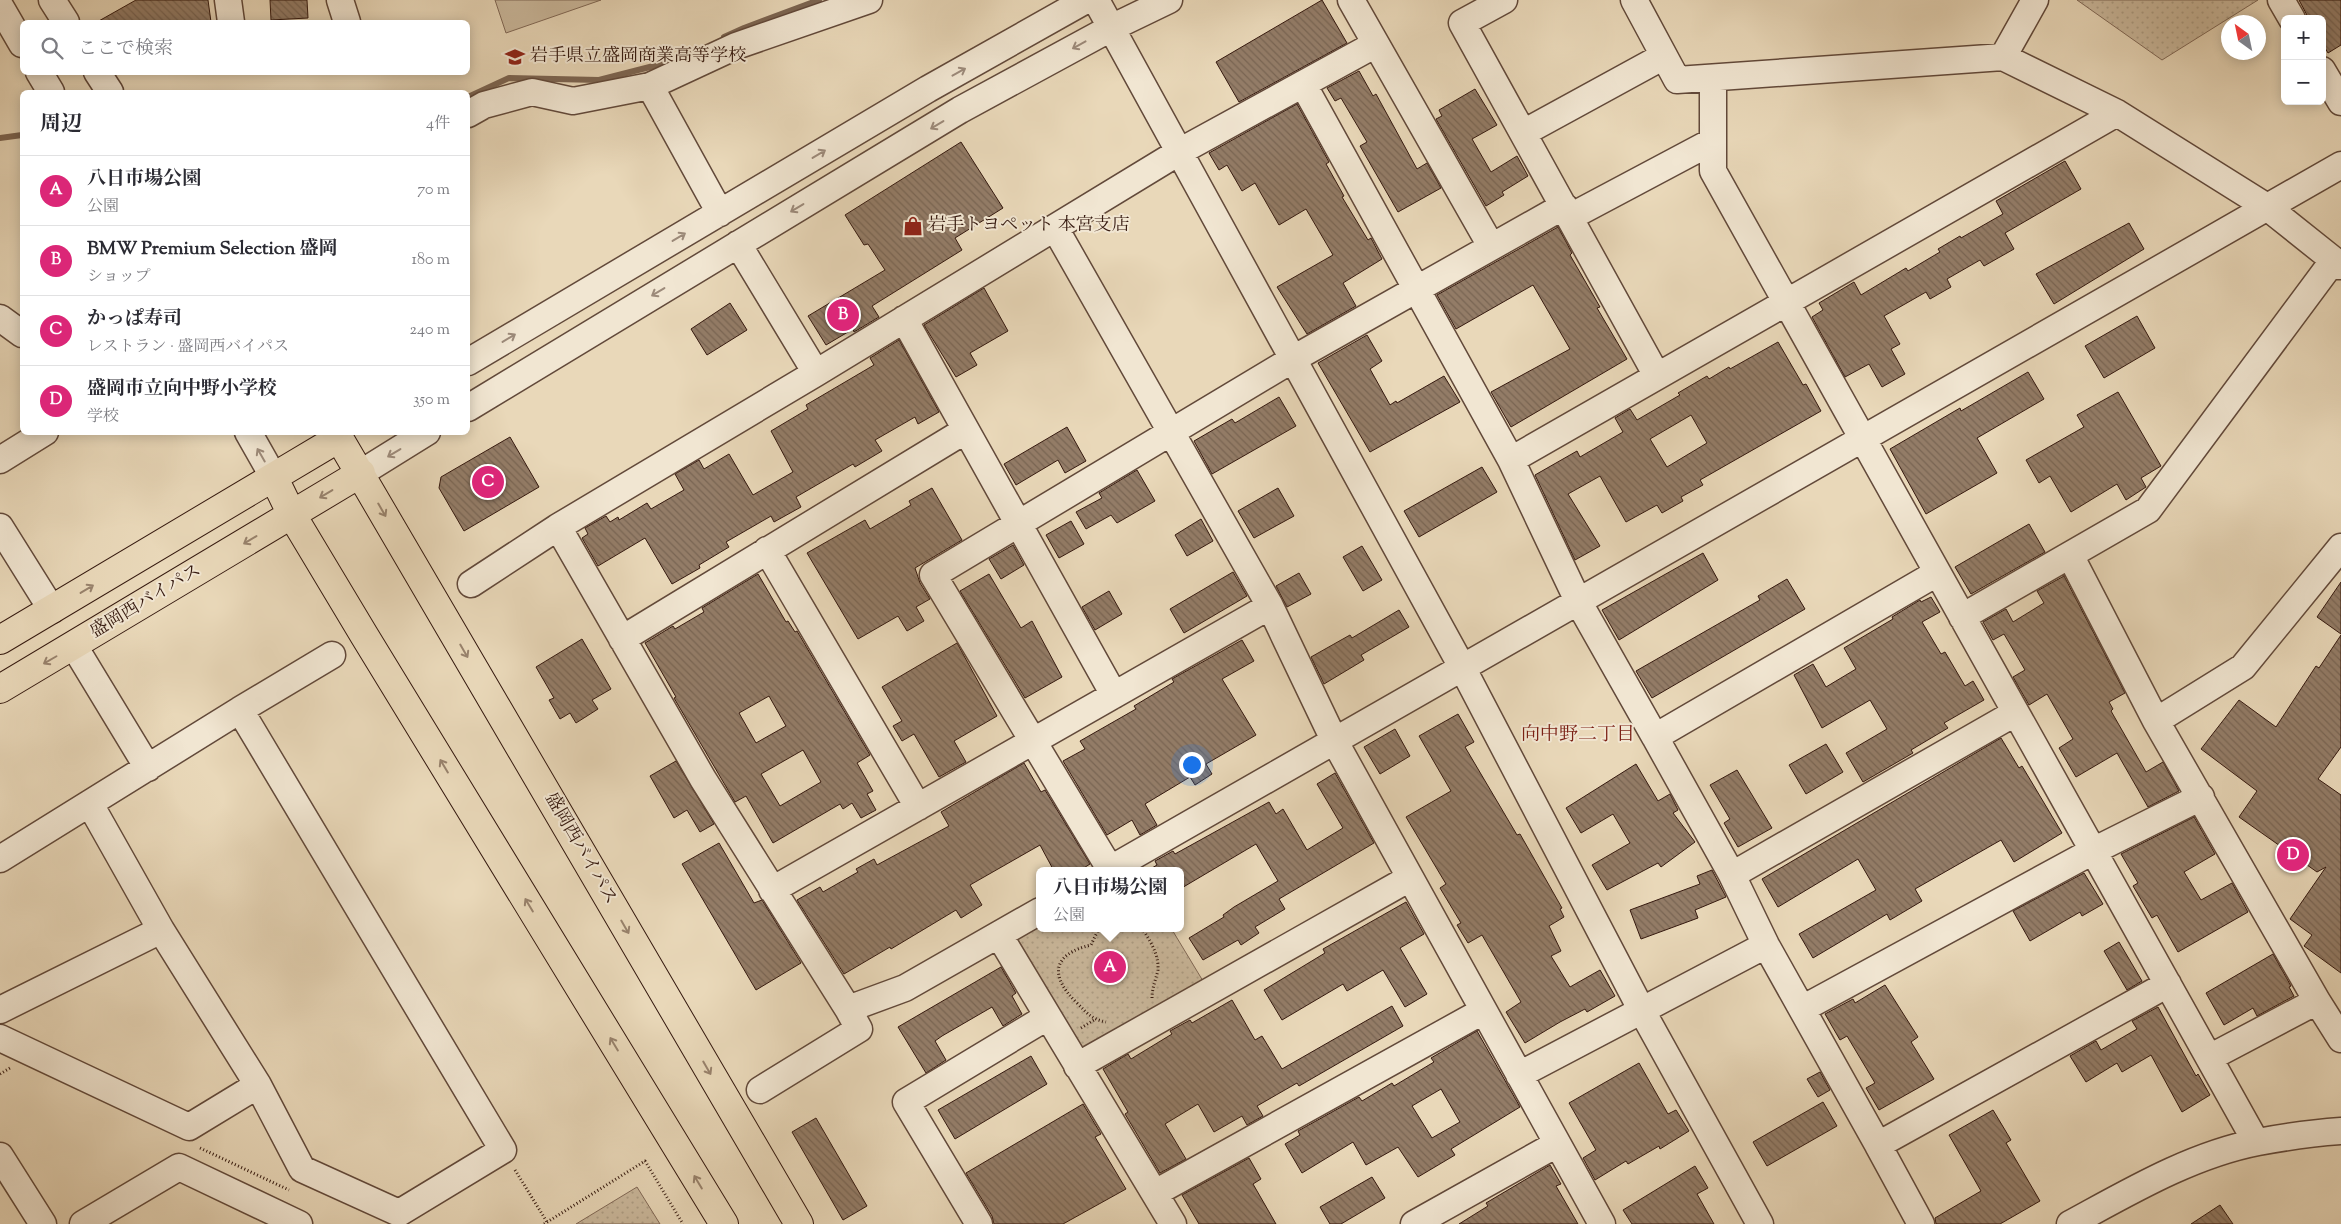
<!DOCTYPE html>
<html lang="ja">
<meta charset="utf-8">
<style>
:root{--surface:#fff;--page:#f7f7f7;--text:#2b2b33;--muted:#7c7c81;--line:#e1e1e2;--accent:#db2777}
body{margin:0;font-family:"Sorts Mill Goudy","Noto Serif JP",serif;background:var(--page);color:var(--text)}
.controls{position:absolute;right:15px;top:15px;display:grid;overflow:hidden;border-radius:8px;box-shadow:0 2px 12px #0003}
.controls button{width:45px;height:45px;display:grid;place-items:center;padding:0;border:0;border-bottom:1px solid var(--line);background:var(--surface);color:var(--text);font:25px sans-serif}
.compass{position:absolute;left:2221px;top:15px;width:45px;height:45px;border-radius:50%;background:var(--surface);box-shadow:0 2px 12px #0003;rotate:327deg}
.you{position:absolute;left:1191px;top:764px;width:18px;height:18px;margin:-12px;border:4px solid #fff;border-radius:50%;background:#1a73e8;box-shadow:0 0 0 8px #1a73e833}
.badge{display:grid;place-items:center;width:32px;height:32px;border-radius:50%;background:var(--accent);color:#fff;font-size:16px;font-weight:700}
.pin{position:absolute;translate:-50% -50%;border:2px solid #fff;box-shadow:0 1px 5px #0006}
.popup{position:absolute;left:1036px;top:867px;width:148px;height:65px;box-sizing:border-box;display:grid;place-content:center;border-radius:8px;background:var(--surface);filter:drop-shadow(0 1px 4px #0005);font-size:16px;white-space:nowrap;color:var(--muted)}
.popup b{font-size:19px;color:var(--text)}
.popup::after{content:'';position:absolute;left:50%;top:100%;margin-left:-10px;border:10px solid transparent;border-top-color:var(--surface)}
.list{margin:0;padding:0;list-style:none}
h2{display:flex;justify-content:space-between;align-items:center;height:65px;margin:0;padding:0 20px;font-size:21px}
h2 small{font-size:16px;font-weight:400;color:var(--muted)}
.list li{display:grid;grid-template-columns:32px 1fr auto;gap:15px;align-items:center;box-sizing:border-box;height:70px;padding:0 20px;border-top:1px solid var(--line)}
.list b{display:block;font-size:19px;white-space:nowrap}
.list p{margin:0;font-size:16px;white-space:nowrap;color:var(--muted)}
.list em{font-size:16px;font-style:normal;color:var(--muted)}
.icon{flex:none;width:28px;height:28px;fill:none;stroke:currentColor;stroke-width:2;stroke-linecap:round;stroke-linejoin:round}
.map{position:relative;flex:none;width:2341px;height:1224px;overflow:hidden}
.search{position:absolute;background:var(--surface);box-shadow:0 2px 12px #0003;left:20px;top:20px;width:450px;height:55px;display:flex;align-items:center;gap:12px;box-sizing:border-box;padding:0 18px;border-radius:8px;color:var(--muted);font-size:19px}
.panel{position:absolute;background:var(--surface);box-shadow:0 2px 12px #0003;left:20px;top:90px;width:450px;height:345px;border-radius:8px}
.map>svg:first-child{display:block}
</style>
<div class="map">
<svg width="2341" height="1224" viewBox="0 0 2341 1224">
<defs>
<pattern id="park-dots" width="8" height="8" patternUnits="userSpaceOnUse" patternTransform="scale(1.25)"><rect width="8" height="8" fill="#cab89c"/><path d="M2 2h.1M6 6h.1" fill="none" stroke="#ae9e85" stroke-width="1.8" stroke-linecap="round"/></pattern>
<pattern id="building-back-hatch" width="6" height="6" patternUnits="userSpaceOnUse" patternTransform="scale(1.25)"><rect width="6" height="6" fill="#937c67"/><path d="M-1 5l2 2M0 0l6 6M5-1l2 2" fill="none" stroke="#796553"/></pattern>
</defs>
<rect width="100%" height="100%" fill="#e9d8b9"/>
<filter id="stains"><feTurbulence type="fractalNoise" baseFrequency=".004" numOctaves="4"/><feColorMatrix values="0 0 0 0 .2 0 0 0 0 .09 0 0 0 0 .02 0 0 0 .5 -.17"/></filter>
<radialGradient id="worn" r=".72"><stop offset=".6" stop-color="#630" stop-opacity="0"/><stop offset="1" stop-color="#630" stop-opacity=".3"/></radialGradient>
<path fill="url(#park-dots)" stroke="#806856" d="M2077,0H2258L2162,60Z
M1040,924V928H1171L1206,986L1088,1056L1013,949L1017,937Z
M637,1187L660,1224H576Z"/>
<path fill="#cab89c" stroke="#806856" d="M495,0H601L506,33Z"/>
<g fill="none" stroke-linecap="round" stroke-linejoin="round">
<path stroke="#7c6552" stroke-width="6" d="M724,37L744,28L819,0
M468,97L509,78L599,80L677,60
M0,138L22,135"/>
</g>
<path fill="url(#building-back-hatch)" stroke="#35190f" fill-rule="evenodd" d="M136,0H208L211,22H97Z
M270,0H307L308,18L271,20Z
M1322,0L1347,43L1239,102L1216,62Z
M2299,0H2341V45L2328,53L2322,43V19H2309Z
M1359,71L1373,96L1376,94L1417,169L1427,163L1441,188L1398,212L1360,146L1367,142L1341,98L1335,101L1327,88Z
M1475,89L1497,125L1472,139L1491,172L1517,156L1528,176L1502,192L1504,195L1486,206L1436,119L1442,116L1439,110Z
M1297,104L1329,162L1326,164L1344,196L1342,197L1368,240L1371,238L1382,259L1343,283L1356,306L1307,334L1277,287L1333,255L1306,209L1279,225L1255,183L1242,191L1227,165L1219,170L1209,153Z
M961,142L1003,208L955,238L962,250L872,306L879,317L854,332L853,329L826,345L808,316L885,270L868,244L864,245L845,215Z
M2065,161L2081,189L2005,233L2014,249L1984,266L1980,260L1947,279L1951,287L1930,299L1926,292L1884,316L1900,344L1891,349L1905,374L1882,387L1869,364L1845,377L1812,317L1823,310L1819,303L1854,282L1861,295L1906,268L1908,271L1940,252L1938,249L1960,236L1961,238L2003,214L1996,201Z
M2129,223L2144,249L2054,304L2036,274Z
M1558,227L1572,253L1570,255L1600,307L1597,308L1627,359L1511,427L1491,392L1570,349L1533,285L1456,329L1437,295Z
M984,288L1008,331L970,353L977,365L956,377L924,325Z
M730,303L747,330L707,355L691,329Z
M2137,316L2155,348L2104,378L2085,346Z
M1367,335L1382,361L1370,369L1390,405L1396,401L1397,403L1444,376L1460,402L1370,452L1318,363Z
M899,340L939,412L918,424L915,417L875,440L882,451L855,467L853,464L796,497L801,507L774,522L771,516L726,542L729,547L699,565L700,568L672,584L645,538L598,566L582,538L588,534L585,528L606,516L610,522L618,517L619,520L647,503L651,509L684,490L675,474L699,460L704,469L729,454L753,495L793,472L771,431L808,409L806,405L874,365L870,358Z
M1778,342L1803,385L1806,384L1821,411L1700,480L1703,485L1681,497L1683,501L1662,513L1657,505L1626,522L1600,476L1568,494L1600,546L1575,560L1535,475L1577,451L1580,457L1623,432L1615,418L1630,409L1637,420L1680,395L1678,393L1707,376L1709,379L1729,367L1730,369ZM1691,415L1707,443L1667,467L1650,439Z
M2028,372L2044,399L1977,438L1997,473L1926,514L1890,449L1960,408L1961,411Z
M2118,392L2161,466L2141,478L2146,487L2126,500L2117,484L2071,512L2050,476L2039,483L2026,460L2084,427L2077,415Z
M1279,397L1296,426L1212,474L1194,441L1232,419L1235,423Z
M1067,427L1086,461L1065,473L1058,460L1016,485L1004,464Z
M510,437L539,487L464,531L439,488L441,477Z
M1482,467L1497,492L1419,537L1404,511Z
M1137,470L1155,501L1117,523L1111,515L1086,529L1076,512L1102,498L1099,493Z
M932,488L962,540L915,568L920,583L930,599L916,607L924,621L907,631L898,616L858,639L807,553L865,520L870,529L911,505L909,501Z
M1278,488L1294,516L1254,538L1238,511Z
M1201,519L1213,541L1187,556L1175,535Z
M1071,521L1084,544L1059,558L1046,535Z
M2029,524L2045,552L1971,594L1955,567Z
M1013,545L1024,565L1001,579L989,559Z
M1362,546L1382,580L1363,591L1343,557Z
M1703,553L1718,580L1619,640L1602,610Z
M1233,572L1247,596L1184,633L1170,609Z
M1299,573L1311,594L1287,607L1276,586Z
M758,574L786,622L788,621L795,632L797,631L870,755L857,763L873,791L867,794L876,810L861,818L852,803L843,809L840,804L773,843L746,796L735,802L674,698L676,697L645,643L673,626L675,629L704,612L702,608ZM769,696L786,726L756,743L739,713ZM803,750L821,782L780,806L761,774Z
M989,574L1021,628L1032,621L1062,677L1025,698L960,591Z
M2064,576L2125,693L2109,702L2113,709L2111,711L2146,772L2163,762L2179,791L2148,807L2117,753L2076,777L2059,748L2073,739L2047,694L2029,705L2013,677L2025,670L2004,634L1993,640L1983,622L2006,609L2013,622L2044,603L2037,591Z
M1787,579L1805,609L1652,698L1636,671L1760,600L1758,596Z
M2341,582V634L2317,617Z
M1109,591L1122,614L1095,630L1082,607Z
M1931,597L1940,612L1922,622L1941,654L1945,652L1965,686L1973,681L1984,700L1944,723L1948,728L1911,750L1913,753L1863,782L1846,753L1887,729L1870,700L1822,728L1794,675L1813,664L1826,687L1856,669L1844,648L1893,619L1892,617L1920,600L1921,602Z
M1399,610L1409,627L1361,655L1364,660L1324,684L1311,657L1350,635L1352,638Z
M2341,635V747L2318,779L2341,795V973L2304,946L2312,935L2290,919L2326,867L2317,872L2239,817L2257,791L2201,749L2239,700L2276,727L2316,666L2319,668Z
M582,639L611,689L592,700L598,709L576,723L570,713L560,719L549,700L554,698L536,667Z
M1242,640L1254,661L1222,679L1256,735L1206,764L1212,774L1195,785L1190,777L1145,804L1157,825L1140,835L1132,820L1107,835L1063,761L1085,749L1080,741L1136,709L1134,706L1174,682L1172,679Z
M957,643L997,716L954,741L966,762L939,777L914,734L902,741L893,726L902,721L882,687Z
M1458,714L1474,742L1465,747L1517,835L1520,834L1562,908L1560,909L1564,917L1549,926L1561,951L1551,956L1570,987L1600,970L1615,996L1587,1012L1585,1009L1560,1022L1525,1043L1506,1012L1521,1002L1482,935L1468,943L1457,925L1461,923L1440,888L1446,884L1406,817L1451,791L1419,736Z
M1395,729L1410,756L1380,774L1364,747Z
M2001,738L2019,768L2022,766L2062,833L2014,862L2001,840L1915,889L1922,901L1890,920L1887,914L1813,958L1799,934L1876,890L1858,859L1778,907L1762,879Z
M1826,744L1843,772L1806,794L1789,765Z
M676,761L714,824L700,832L687,810L674,818L650,776Z
M1024,763L1041,792L1045,790L1090,864L1079,871H1054L1040,845L970,885L982,905L961,918L956,910L891,949L890,947L844,974L797,900L820,887L823,892L858,872L856,869L874,859L877,865L949,826L941,812Z
M1636,764L1658,801L1670,794L1678,810L1673,813L1695,842L1661,867L1658,863L1607,890L1592,865L1630,843L1613,814L1581,833L1566,808Z
M1737,770L1772,828L1738,847L1724,823L1730,819L1710,785Z
M1335,773L1374,843L1279,899L1285,909L1255,927L1259,933L1241,945L1238,940L1203,960L1189,938L1224,917L1223,915L1234,907L1278,881L1256,844L1180,889V871H1147L1157,865L1155,861L1173,851L1175,854L1269,802L1276,814L1283,809L1307,850L1343,828L1317,784Z
M2194,817L2215,854L2184,872L2201,900L2232,883L2248,912L2178,952L2157,915L2152,918L2133,886L2138,883L2121,854Z
M719,843L754,903L762,900L801,963L756,990L682,864Z
M1712,870L1726,897L1695,910L1698,918L1641,939L1630,910L1700,884L1697,876Z
M2084,873L2103,904L2082,916L2080,912L2030,941L2013,911Z
M1406,902L1424,934L1400,948L1427,994L1405,1007L1383,970L1347,991L1343,984L1282,1020L1264,990L1325,953L1323,949Z
M2119,942L2142,981L2127,990L2104,951Z
M2273,954L2291,986L2289,987L2294,996L2257,1016L2253,1008L2224,1025L2206,993Z
M1001,967L1016,993L1012,996L1022,1014L1003,1026L992,1007L942,1036L935,1041L946,1060L926,1073L898,1027Z
M1885,985L1918,1037L1911,1042L1934,1079L1879,1110L1866,1088L1875,1083L1847,1036L1840,1040L1825,1014L1853,999L1855,1003Z
M1232,1000L1255,1040L1262,1036L1282,1069L1392,1006L1403,1026L1299,1086L1297,1083L1257,1106L1263,1116L1247,1125L1242,1116L1214,1132L1198,1104L1165,1124L1186,1159L1160,1173L1125,1114L1128,1112L1103,1069L1128,1054L1131,1059L1172,1034L1170,1031L1190,1020L1192,1023Z
M2158,1007L2196,1076L2198,1074L2210,1095L2182,1112L2151,1055L2122,1072L2117,1063L2086,1082L2070,1056L2096,1041L2101,1050L2137,1029L2132,1021Z
M1477,1031L1520,1107L1451,1149L1455,1155L1418,1177L1398,1147L1366,1165L1353,1142L1302,1173L1285,1144L1300,1135L1298,1131L1359,1097L1362,1101L1392,1083L1394,1086L1434,1062L1431,1058ZM1441,1089L1460,1122L1432,1138L1412,1106Z
M1031,1056L1047,1084L955,1139L938,1110Z
M1639,1063L1668,1114L1676,1110L1689,1131L1660,1149L1659,1146L1628,1164L1626,1161L1595,1180L1583,1158L1596,1150L1569,1103Z
M1820,1072L1830,1090L1818,1097L1807,1079Z
M1823,1102L1837,1126L1767,1166L1753,1142Z
M1083,1104L1101,1134L1095,1137L1126,1189L1063,1224H994L992,1216L966,1173Z
M1993,1110L2011,1140L2006,1143L2040,1201L2000,1224H1936L1935,1218L1981,1191L1949,1135Z
M816,1118L867,1206L843,1220L792,1132Z
M1249,1158L1261,1179L1253,1184L1276,1224H1199L1182,1195Z
M1550,1165L1561,1184L1556,1186L1578,1224H1459L1488,1206L1486,1203Z
M1695,1166L1708,1188L1697,1194L1714,1224H1632L1623,1210Z
M1372,1177L1385,1198L1341,1224H1330L1320,1207Z
M2220,1205L2233,1224H2191Z"/>
<g fill="none" stroke-linecap="round" stroke-linejoin="round">
<defs>
<path id="minor" d="M52,0L66,22
M228,0L231,22
M340,0L347,22
M1096,0L1462,667L1642,1011L1760,1224
M1351,0L1491,246
M1504,0L1462,23L1657,376
M1634,0L1677,80L2003,57L2117,113L2267,207L2341,266
M2281,0L2292,19
M0,6L22,44
M2003,57L2035,0
M2322,70L2341,102
M39,72L51,92
M97,72L110,92
M1713,78V171L2256,1142
M1303,84L1376,44
M650,86L720,213
M468,114L484,105L532,92L573,101L650,86L736,46L869,0
M1523,133L1664,56
M1570,217L1713,141
M1055,228L1270,606L1334,740L1602,1224
M738,244L816,373
M0,318L22,334
M904,319L1114,695
M468,362L928,89L1086,0
M468,408L960,110L1111,28L1169,0
M248,432L274,478
M0,460L45,432
M1511,460L2117,113
M361,473L427,432
M0,527L52,610
M767,550L918,807
M2070,555L2156,721L2317,1001L2209,1058
M1937,573L1655,737L1732,875L1766,945L1878,1145L2168,984
M471,584L558,527
M1962,617L2148,510L2333,261
M622,639L966,430
M74,646L148,768
M240,710L332,655
M2156,721L2243,667L2341,547
M0,859L240,710L503,1150L399,1213L302,1169L258,1085L161,930L90,804
M1110,869L933,575L1293,359L1564,206
M1107,871L2341,165
M1732,875L2015,713
M772,890L1270,606
M1040,911L905,988L848,1009L703,779L558,527L816,373L1179,152L1303,84L1511,460L1578,601L1655,737
M999,935L1173,1224
M2317,1001L2341,1039
M1802,1009L2093,851L2201,797
M0,1010L161,930
M0,1038L189,1127L258,1085
M1077,1066L1410,878
M1519,1075L1766,945
M760,1090L859,1029L848,1009
M1878,1145L1921,1224
M0,1156L43,1224
M1155,1193L1483,1011
M83,1224L179,1167L299,1224
M979,1224L906,1102L1047,1017
M1414,1224L1557,1144
M2070,1224C2129,1192 2191,1155 2258,1142C2285,1137 2313,1133 2341,1131"/>
<path id="highway" d="M274,478L292,515L364,635L724,1224
M0,640L339,438L799,1224
M0,689L361,473"/>
</defs>
<use href="#minor" stroke="#62493a" stroke-width="29"/>
<use href="#highway" stroke="#35190f" stroke-width="30"/>
<path stroke="#35190f" stroke-width="3" stroke-dasharray="1 2.5" stroke-linecap="butt" d="M1099,928L1091,945C1052,954 1049,976 1077,1003C1087,1013 1091,1019 1106,1022
M1142,928C1150,941 1159,954 1158,970C1156,979 1152,988 1152,998
M1081,1028L1094,1020
M0,1074L10,1068
M200,1148L289,1190
M515,1170L547,1222
M544,1224L645,1161L683,1224"/>
<use href="#minor" stroke="#f1e6d2" stroke-width="26"/>
<use href="#highway" stroke="#e9d8b9" stroke-width="28"/>
</g>
<defs><path id="oneway-shaft" d="M-6 0H5M1.5-3L5.5 0L1.5 3" fill="none" stroke-width="1.6" stroke-linecap="round" stroke-linejoin="round" transform="scale(1.25)"/></defs>
<g stroke="#9c8a7a">
<use href="#oneway-shaft" transform="translate(1079 45) rotate(151)"/>
<use href="#oneway-shaft" transform="translate(959 72) rotate(-29)"/>
<use href="#oneway-shaft" transform="translate(937 125) rotate(149)"/>
<use href="#oneway-shaft" transform="translate(819 154) rotate(-31)"/>
<use href="#oneway-shaft" transform="translate(797 208) rotate(149)"/>
<use href="#oneway-shaft" transform="translate(679 237) rotate(-31)"/>
<use href="#oneway-shaft" transform="translate(658 292) rotate(149)"/>
<use href="#oneway-shaft" transform="translate(509 338) rotate(-31)"/>
<use href="#oneway-shaft" transform="translate(394 453) rotate(149)"/>
<use href="#oneway-shaft" transform="translate(261 455) rotate(-120)"/>
</g>
<g stroke="#98826c">
<use href="#oneway-shaft" transform="translate(326 494) rotate(149)"/>
<use href="#oneway-shaft" transform="translate(382 510) rotate(60)"/>
<use href="#oneway-shaft" transform="translate(250 540) rotate(149)"/>
<use href="#oneway-shaft" transform="translate(87 589) rotate(-31)"/>
<use href="#oneway-shaft" transform="translate(464 651) rotate(60)"/>
<use href="#oneway-shaft" transform="translate(50 660) rotate(150)"/>
<use href="#oneway-shaft" transform="translate(444 766) rotate(-121)"/>
<use href="#oneway-shaft" transform="translate(529 905) rotate(-121)"/>
<use href="#oneway-shaft" transform="translate(625 927) rotate(60)"/>
<use href="#oneway-shaft" transform="translate(614 1044) rotate(-121)"/>
<use href="#oneway-shaft" transform="translate(707 1068) rotate(60)"/>
<use href="#oneway-shaft" transform="translate(698 1182) rotate(-121)"/>
</g>
<defs>
<symbol id="school-bare" viewBox="-9 -9 18 18"><path d="M0-5L7-2L0 1L-7-2ZM-4 1L0 2.5L4 1V4Q0 6-4 4Z" fill="#8f2418" stroke="#f1e6d2" stroke-width="2.5" paint-order="stroke"/></symbol>
<symbol id="shop-bare" viewBox="-9 -9 18 18"><path d="M-5-2.5h2.3a2.7 3.5 0 0 1 5.4 0H5L5.5 6h-11ZM-1.5-2.5h3a1.5 2.3 0 0 0-3 0Z" fill="#8f2418" stroke="#f1e6d2" stroke-width="2.5" paint-order="stroke"/></symbol>
</defs>
<g fill-rule="evenodd">
<use href="#school-bare" x="501" y="43" width="28" height="28"/>
<use href="#shop-bare" x="899" y="212" width="28" height="28"/>
</g>
<g text-anchor="middle" dominant-baseline="central" stroke-width="4" stroke-linejoin="round" paint-order="stroke">
<g font-size="18" fill="#35190f" stroke="#f1e6d2" text-anchor="start">
<text x="530" y="57">岩手県立盛岡商業高等学校</text>
<text x="928" y="226">岩手トヨペット 本宮支店</text>
</g>
<g font-size="18" fill="#35190f" stroke="#f1e6d2">
<text transform="translate(146 602) rotate(-31)">盛岡西バイパス</text>
<text transform="translate(580 849) rotate(60)">盛岡西バイパス</text>
</g>
<g font-size="19" fill="#7a1f14" stroke="#f1e6d2">
<text x="1578" y="735">向中野二丁目</text>
</g>
</g>
<rect width="100%" height="100%" filter="url(#stains)"/>
<rect width="100%" height="100%" fill="url(#worn)"/>
</svg>
<div class="controls">
<button>+</button>
<button>−</button>
</div>
<svg class="compass" viewBox="-18 -18 36 36"><path d="M0-13l5 13h-10z" fill="#e53935"/><path d="M0 13l5-13h-10z" fill="#7c7c81"/></svg>
<div class="you"></div>
<div class="pin badge" style="left:1110px;top:967px">A</div>
<div class="popup"><b>八日市場公園</b>公園</div>
<div class="pin badge" style="left:843px;top:315px">B</div>
<div class="pin badge" style="left:488px;top:482px">C</div>
<div class="pin badge" style="left:2293px;top:855px">D</div>
<div class="search"><svg class="icon" aria-label="search" viewBox="0 0 24 24"><circle cx="10" cy="10" r="6"/><path d="M15 15l6 6"/></svg>ここで検索</div>
<section class="panel">
<h2>周辺<small>4件</small></h2>
<ul class="list">
<li><span class="badge">A</span><div><b>八日市場公園</b><p>公園</p></div><em>70 m</em></li>
<li><span class="badge">B</span><div><b>BMW Premium Selection 盛岡</b><p>ショップ</p></div><em>180 m</em></li>
<li><span class="badge">C</span><div><b>かっぱ寿司</b><p>レストラン · 盛岡西バイパス</p></div><em>240 m</em></li>
<li><span class="badge">D</span><div><b>盛岡市立向中野小学校</b><p>学校</p></div><em>350 m</em></li>
</ul>
</section>
</div>
